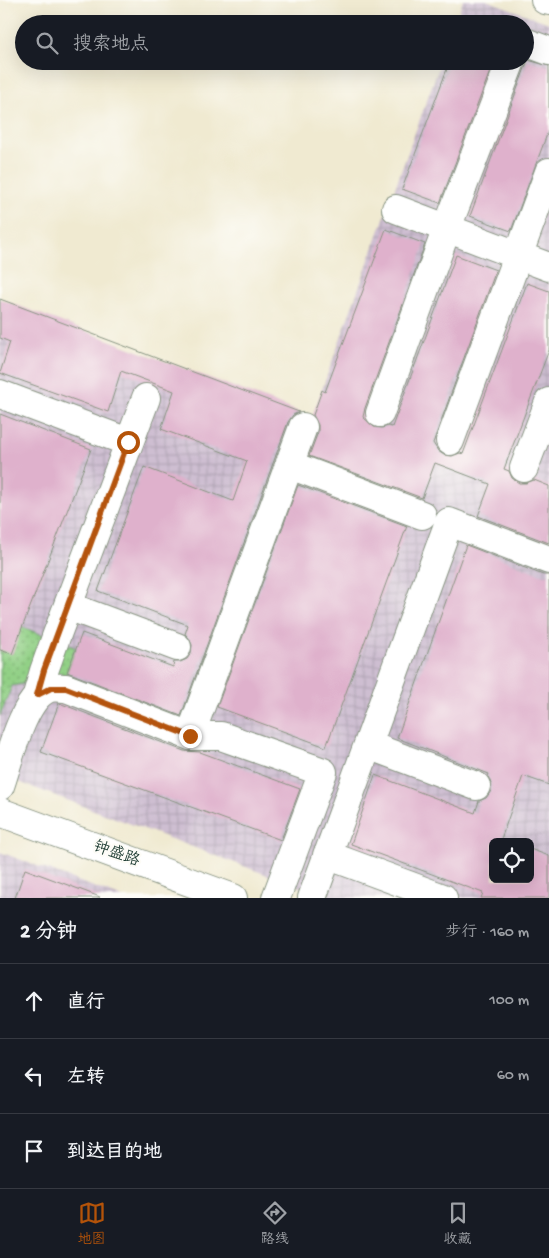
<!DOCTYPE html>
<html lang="zh">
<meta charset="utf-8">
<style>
:root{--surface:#171b24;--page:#20242c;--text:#f1f3f6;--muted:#9ea1a6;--line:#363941;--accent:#b45309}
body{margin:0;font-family:"Gochi Hand","LXGW WenKai TC",sans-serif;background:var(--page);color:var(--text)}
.controls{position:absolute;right:15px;bottom:15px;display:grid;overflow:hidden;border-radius:8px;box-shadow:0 5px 20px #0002}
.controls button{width:45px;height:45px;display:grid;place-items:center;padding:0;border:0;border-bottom:1px solid var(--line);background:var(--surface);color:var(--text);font:25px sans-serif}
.stop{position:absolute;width:15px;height:15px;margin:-11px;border:4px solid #b45309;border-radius:50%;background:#fff}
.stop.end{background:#b45309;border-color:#fff;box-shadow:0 1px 5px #0008}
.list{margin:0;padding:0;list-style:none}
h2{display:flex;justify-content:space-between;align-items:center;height:65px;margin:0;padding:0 20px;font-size:21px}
h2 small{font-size:16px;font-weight:400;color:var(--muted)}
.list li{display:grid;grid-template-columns:32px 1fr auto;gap:15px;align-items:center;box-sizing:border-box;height:75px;padding:0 20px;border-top:1px solid var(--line)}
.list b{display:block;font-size:19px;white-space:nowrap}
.list em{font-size:16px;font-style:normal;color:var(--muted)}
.icon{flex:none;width:28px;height:28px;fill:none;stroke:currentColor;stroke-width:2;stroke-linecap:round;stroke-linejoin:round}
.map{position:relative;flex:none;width:549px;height:898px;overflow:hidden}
.search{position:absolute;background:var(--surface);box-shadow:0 5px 20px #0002;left:15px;right:15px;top:15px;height:55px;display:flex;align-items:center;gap:12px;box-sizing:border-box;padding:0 18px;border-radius:28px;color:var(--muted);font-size:19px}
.sheet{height:290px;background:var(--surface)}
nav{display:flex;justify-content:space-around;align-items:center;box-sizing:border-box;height:70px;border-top:1px solid var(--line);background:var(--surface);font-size:14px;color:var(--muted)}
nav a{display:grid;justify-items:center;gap:2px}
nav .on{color:var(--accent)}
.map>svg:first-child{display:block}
</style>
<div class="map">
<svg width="549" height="898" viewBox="0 0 549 898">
<defs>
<pattern id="industrial-grid" width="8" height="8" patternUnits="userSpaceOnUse" patternTransform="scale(1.25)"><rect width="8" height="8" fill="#cebed1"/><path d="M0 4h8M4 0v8" fill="none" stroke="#b0a4b4"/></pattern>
<pattern id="grass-dots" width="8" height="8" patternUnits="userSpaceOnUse" patternTransform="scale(1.25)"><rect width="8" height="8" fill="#92d086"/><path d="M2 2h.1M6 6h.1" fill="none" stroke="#77aa6e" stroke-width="1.8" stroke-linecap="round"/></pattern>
</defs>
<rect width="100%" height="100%" fill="#fdfcf7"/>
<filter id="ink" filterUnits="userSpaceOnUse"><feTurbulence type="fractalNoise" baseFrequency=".02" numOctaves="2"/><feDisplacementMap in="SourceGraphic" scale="10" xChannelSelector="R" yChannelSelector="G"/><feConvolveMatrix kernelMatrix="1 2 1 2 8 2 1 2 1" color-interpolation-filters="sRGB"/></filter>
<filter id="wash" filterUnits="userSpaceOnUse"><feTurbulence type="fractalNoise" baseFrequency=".0096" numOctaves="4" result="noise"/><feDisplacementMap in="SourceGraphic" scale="20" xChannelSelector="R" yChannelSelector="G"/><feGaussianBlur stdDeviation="1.12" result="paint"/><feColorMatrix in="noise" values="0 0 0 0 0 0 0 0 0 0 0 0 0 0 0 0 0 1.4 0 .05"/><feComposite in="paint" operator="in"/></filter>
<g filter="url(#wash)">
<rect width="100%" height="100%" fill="#f0ead1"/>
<path fill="url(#industrial-grid)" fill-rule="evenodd" d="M463,0H486L549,23V898H329L0,775V299L312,417L441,61H525V24H455ZM493,842H530V879H493Z
M0,852L123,898H0Z"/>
<path fill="url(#grass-dots)" stroke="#58865d" d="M22,627L76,648L66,675L12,686L0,716V649Z"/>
<g id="blocks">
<path fill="#dfb1cc" d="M528,60L549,66V129L511,231L470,216Z
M450,61H494L440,203L402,189Z
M386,229L425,244L365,408L363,417L374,427L382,428L388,426L392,427L456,255L496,270L433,443L438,451L444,455L452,456L460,453L463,454L527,283L549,291V350L504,469L509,471L512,478L519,483H526L534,480L549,486V543L478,516L490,484L435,463L422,498L309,456L318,432V425L313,415L322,390L325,392Z
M0,299L299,412L293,415L288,422L181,716L67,672L82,633L173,667L174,662H180L187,659L191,653L192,645L189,638L185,634L188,625L98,591L144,467L233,501L247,461L161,429L174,391L121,371L108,412L0,373L10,342L0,338Z
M0,414L91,449L12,654L0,650Z
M298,485L407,526L326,747L217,707Z
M466,545L543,575H549V785L523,776L500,842H493V879H530V849L549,856V898H481L483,893L351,844L375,775L475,813L479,801L486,798L491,791V784L488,776L489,774L397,738Z
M59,703L184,751L200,752L300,789L281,840L41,752Z
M25,869L100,897L99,898H15Z"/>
</g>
</g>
<g filter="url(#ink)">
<use href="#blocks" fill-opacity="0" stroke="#889482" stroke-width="1"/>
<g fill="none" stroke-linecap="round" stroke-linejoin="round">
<defs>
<path id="minor" d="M545,0L549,1
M525,42L549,51
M396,209L549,267
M0,394L128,442
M380,413L447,228L511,61
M450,441L549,172
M290,465L422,515
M524,468L549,402
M68,606L177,647
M37,695L44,671L56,637L146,398
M190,736L303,427
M368,745L476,786
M0,786C9,761 23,696 50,688C55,687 61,688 66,688L190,736H221L323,772L276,898
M0,812L233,898
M327,855L443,898
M312,898L449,522L549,560"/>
</defs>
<use href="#minor" stroke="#889482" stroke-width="30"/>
<use href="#minor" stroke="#fff" stroke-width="28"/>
</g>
</g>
<g fill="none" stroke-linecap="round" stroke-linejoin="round" filter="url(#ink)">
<path stroke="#b45309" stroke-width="6" d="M128,442L44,670L37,695L51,688H66L190,736"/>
</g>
<g text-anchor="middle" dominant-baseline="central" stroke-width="4.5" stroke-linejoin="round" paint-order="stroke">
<g font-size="16" fill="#1f3d34" stroke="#fdfcf7">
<text transform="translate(116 855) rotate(20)">钟盛路</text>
</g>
</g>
</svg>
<div class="controls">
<button><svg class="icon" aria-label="locate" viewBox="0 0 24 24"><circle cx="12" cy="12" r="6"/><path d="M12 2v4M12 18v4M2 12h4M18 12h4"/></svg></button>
</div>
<div class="stop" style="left:128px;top:442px"></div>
<div class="stop end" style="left:190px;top:736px"></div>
<div class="search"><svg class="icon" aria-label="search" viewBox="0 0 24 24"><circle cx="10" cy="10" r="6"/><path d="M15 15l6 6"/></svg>搜索地点</div>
</div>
<section class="sheet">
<h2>2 分钟<small>步行 · 160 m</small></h2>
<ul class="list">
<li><svg class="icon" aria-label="ahead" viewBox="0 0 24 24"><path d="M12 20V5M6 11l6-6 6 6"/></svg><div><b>直行</b></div><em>100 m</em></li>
<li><svg class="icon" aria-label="left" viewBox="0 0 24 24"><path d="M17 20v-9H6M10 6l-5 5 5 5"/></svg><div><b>左转</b></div><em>60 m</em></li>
<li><svg class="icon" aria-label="arrive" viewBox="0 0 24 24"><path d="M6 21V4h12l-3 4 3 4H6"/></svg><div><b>到达目的地</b></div></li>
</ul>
</section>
<nav>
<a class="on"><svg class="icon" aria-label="map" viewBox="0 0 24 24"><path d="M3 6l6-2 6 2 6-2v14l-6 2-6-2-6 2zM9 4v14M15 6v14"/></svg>地图</a>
<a><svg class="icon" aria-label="directions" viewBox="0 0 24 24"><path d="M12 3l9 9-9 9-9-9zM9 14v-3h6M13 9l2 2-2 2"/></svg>路线</a>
<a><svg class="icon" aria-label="saved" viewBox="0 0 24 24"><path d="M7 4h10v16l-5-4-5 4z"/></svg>收藏</a>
</nav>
